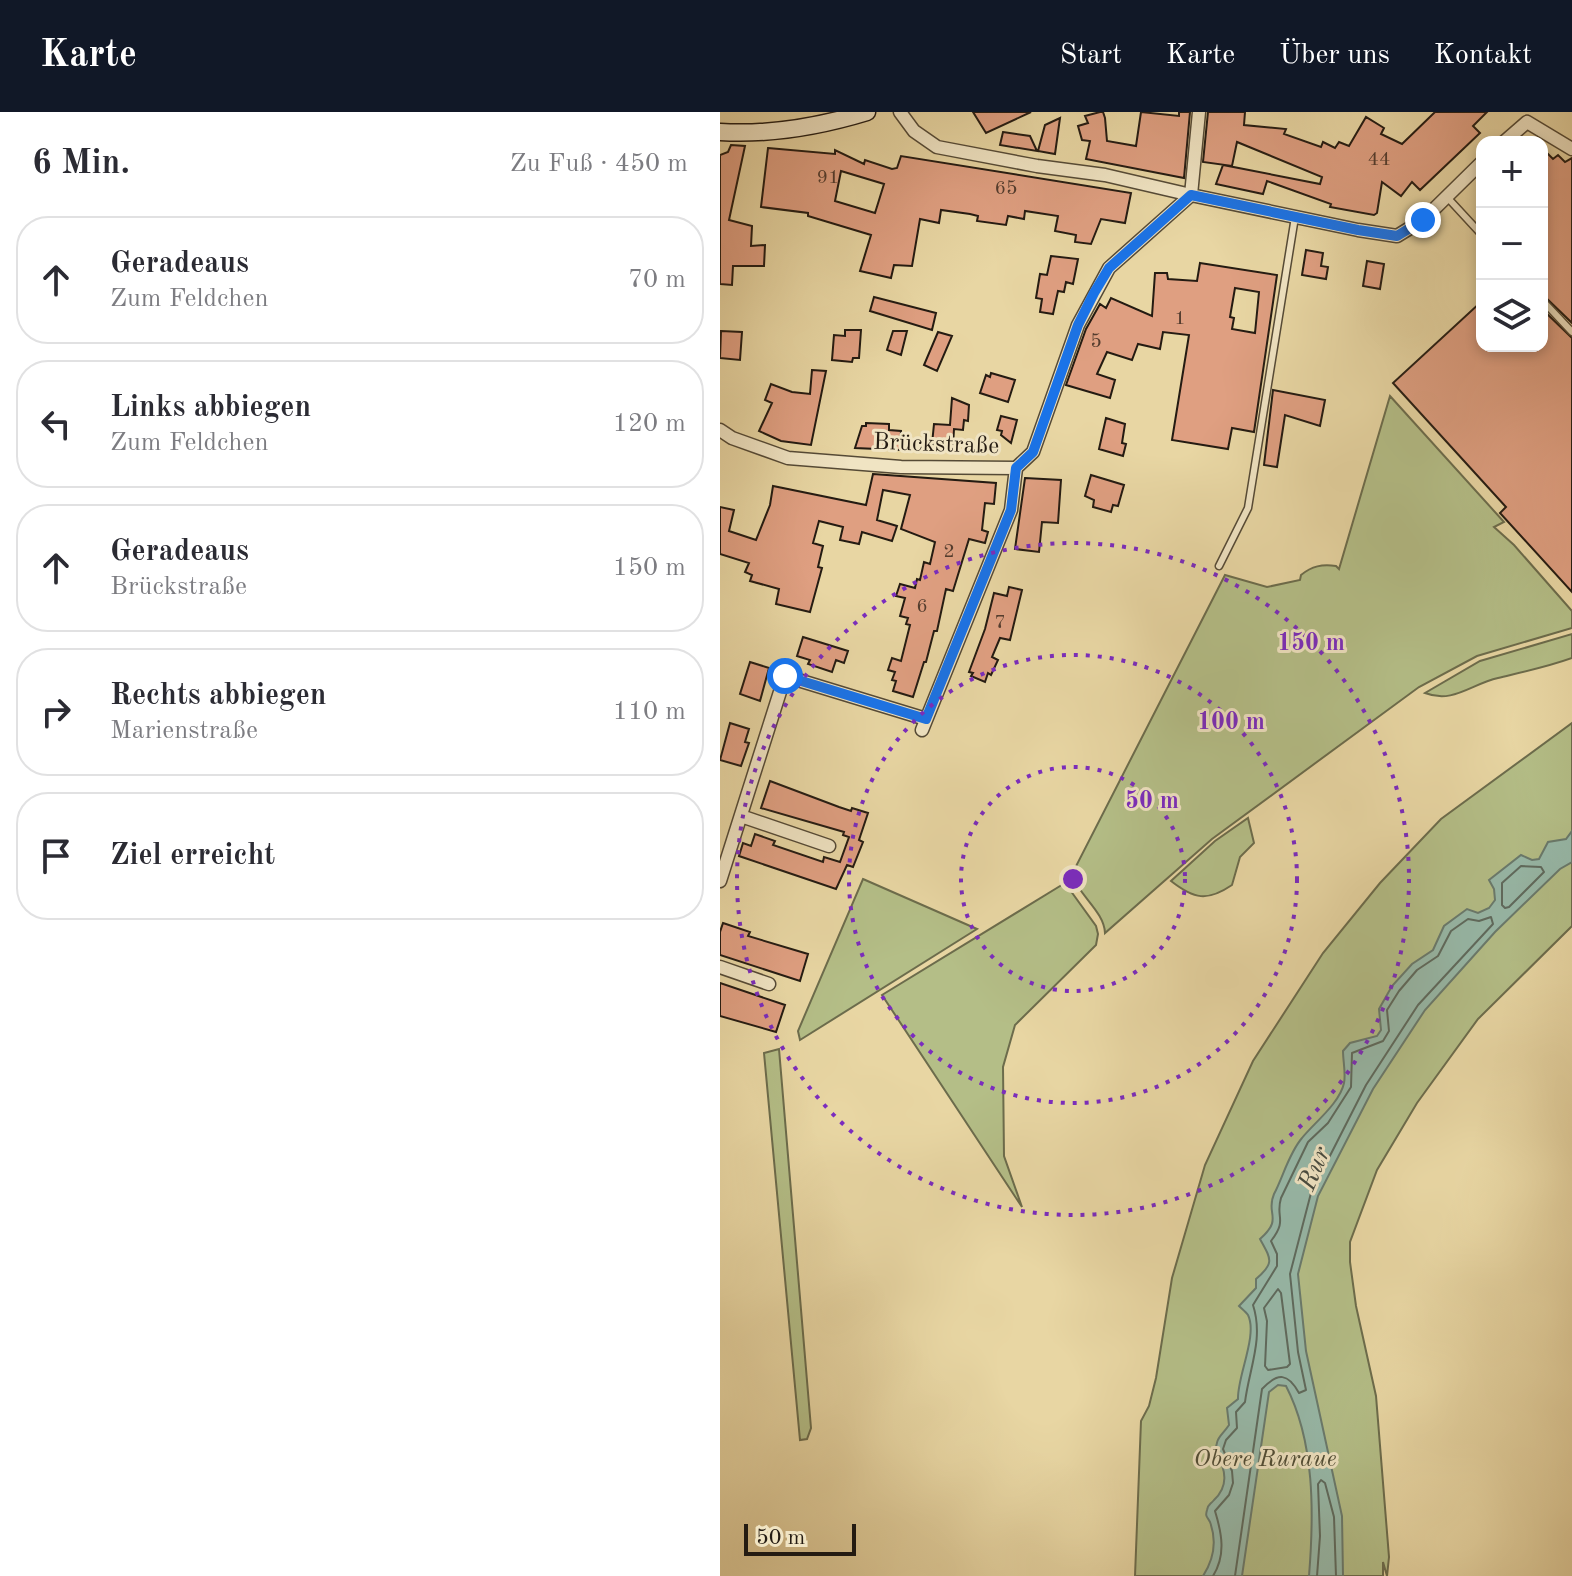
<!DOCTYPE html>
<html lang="de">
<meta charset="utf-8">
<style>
:root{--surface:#fff;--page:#f2f2f3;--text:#2b2b33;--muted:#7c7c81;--line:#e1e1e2;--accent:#111827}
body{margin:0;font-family:"Old Standard TT",serif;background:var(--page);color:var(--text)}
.controls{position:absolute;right:24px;top:24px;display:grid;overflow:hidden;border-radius:16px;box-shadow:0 4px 12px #0003}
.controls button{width:72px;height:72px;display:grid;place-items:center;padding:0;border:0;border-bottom:2px solid var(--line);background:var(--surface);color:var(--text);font:40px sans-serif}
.scale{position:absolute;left:24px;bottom:20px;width:112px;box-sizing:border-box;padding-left:8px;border:4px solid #241b12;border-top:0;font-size:22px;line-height:28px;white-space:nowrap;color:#241b12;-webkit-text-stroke:6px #f0e4c3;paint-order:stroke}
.stop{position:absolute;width:24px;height:24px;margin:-18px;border:6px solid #1a73e8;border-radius:50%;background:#fff}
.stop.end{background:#1a73e8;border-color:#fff;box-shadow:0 2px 8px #0008}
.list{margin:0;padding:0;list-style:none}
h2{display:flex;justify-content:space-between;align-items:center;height:104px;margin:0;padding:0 32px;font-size:34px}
h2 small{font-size:26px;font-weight:400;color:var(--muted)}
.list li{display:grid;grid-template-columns:52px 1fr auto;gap:24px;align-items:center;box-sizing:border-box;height:128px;margin:0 16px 16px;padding:0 16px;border:2px solid var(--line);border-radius:32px}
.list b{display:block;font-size:30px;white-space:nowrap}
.list p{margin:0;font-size:26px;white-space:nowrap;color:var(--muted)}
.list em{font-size:26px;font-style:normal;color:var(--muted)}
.icon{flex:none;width:44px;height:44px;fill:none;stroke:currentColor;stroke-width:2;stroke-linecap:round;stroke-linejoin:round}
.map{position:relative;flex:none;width:852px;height:1464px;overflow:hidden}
header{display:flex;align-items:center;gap:48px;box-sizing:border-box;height:112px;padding:0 40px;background:var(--accent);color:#fff}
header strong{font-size:38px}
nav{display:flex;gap:44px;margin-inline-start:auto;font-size:28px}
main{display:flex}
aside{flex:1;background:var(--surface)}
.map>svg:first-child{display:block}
</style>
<header>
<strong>Karte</strong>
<nav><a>Start</a><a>Karte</a><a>Über uns</a><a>Kontakt</a></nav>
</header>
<main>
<aside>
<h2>6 Min.<small>Zu Fuß · 450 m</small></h2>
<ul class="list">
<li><svg class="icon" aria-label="ahead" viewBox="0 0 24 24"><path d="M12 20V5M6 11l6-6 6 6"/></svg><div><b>Geradeaus</b><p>Zum Feldchen</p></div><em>70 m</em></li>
<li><svg class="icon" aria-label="left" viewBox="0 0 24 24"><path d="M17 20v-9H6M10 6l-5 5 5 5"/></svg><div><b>Links abbiegen</b><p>Zum Feldchen</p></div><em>120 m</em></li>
<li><svg class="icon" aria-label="ahead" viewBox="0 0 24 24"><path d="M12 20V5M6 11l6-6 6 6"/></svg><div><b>Geradeaus</b><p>Brückstraße</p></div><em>150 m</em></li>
<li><svg class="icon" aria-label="right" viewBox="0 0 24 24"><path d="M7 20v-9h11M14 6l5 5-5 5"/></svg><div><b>Rechts abbiegen</b><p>Marienstraße</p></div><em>110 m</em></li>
<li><svg class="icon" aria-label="arrive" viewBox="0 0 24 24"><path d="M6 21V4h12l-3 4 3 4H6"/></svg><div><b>Ziel erreicht</b></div></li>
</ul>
</aside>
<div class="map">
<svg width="852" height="1464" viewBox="0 0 852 1464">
<rect width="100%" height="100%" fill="#e8d6a3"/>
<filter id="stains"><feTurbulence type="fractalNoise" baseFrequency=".0025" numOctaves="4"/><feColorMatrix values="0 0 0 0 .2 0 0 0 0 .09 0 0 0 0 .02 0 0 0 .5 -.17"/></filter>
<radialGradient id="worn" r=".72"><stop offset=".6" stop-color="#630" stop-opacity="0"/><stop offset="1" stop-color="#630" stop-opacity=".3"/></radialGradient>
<path fill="#b4be87" stroke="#6c6c4c" stroke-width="2" d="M670,284L784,410L774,415L794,433L852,499V516L757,544L699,575L492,727L385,821C384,799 358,783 352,762L505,463L547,475L580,468L581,463C592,454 602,452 616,454L619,457Z
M852,522V546C827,555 803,560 778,566C751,572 733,592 705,581L760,549Z
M852,611V814L758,907L697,991L657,1058L630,1130V1150L636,1194L656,1284L669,1445L667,1464L663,1450V1464H415L421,1309L429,1294L436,1266L452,1166L485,1053L533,949L603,841L660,771L721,707Z
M528,706L534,731L520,745L512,773C487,790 474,787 451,769L495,729Z
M143,767L257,817L80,928L78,919Z
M345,771L376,814L378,822L376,833L295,913L283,955L284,1044L302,1095L162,883Z
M59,937L91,1316L87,1327L80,1328L44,941Z"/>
<path fill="#97b9a9" stroke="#697a6d" stroke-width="2" d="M852,719V750L840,757L775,820L705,898L653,977L598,1084L578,1162L586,1239L622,1404L623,1464H589C594,1402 595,1330 566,1274L558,1273L549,1280L522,1464H483C494,1447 497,1429 490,1410C487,1404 485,1405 487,1398C488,1392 490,1393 494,1388C508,1375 507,1358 496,1343C495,1325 501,1325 509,1313L507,1296L518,1287C517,1265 538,1223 528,1203C526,1200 522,1197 519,1194L536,1176V1167C555,1151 551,1147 540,1127C564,1106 545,1102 554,1082C563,1065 569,1041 582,1026C594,1011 620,991 624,971C626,962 623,949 623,939L630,931L657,924L661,918L659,897L672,874L692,852L713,838L724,814L747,797L758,801L769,796L775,788L774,777L769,768L801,743L812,748L819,747L828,730L846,727Z"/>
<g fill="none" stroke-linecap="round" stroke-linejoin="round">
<path stroke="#5e6a5e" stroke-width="2" d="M801,754L821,755L824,760L789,795L785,796L782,793V771Z
M558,1177L561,1181L570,1252L567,1255L548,1258L545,1254L547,1209L544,1196Z
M493,1464C506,1443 502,1422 495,1399L509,1383L513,1371L512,1359L503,1337L506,1328L517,1316L516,1300L525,1290C529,1257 544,1227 533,1193L557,1154V1142L551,1129C568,1107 555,1106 561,1086L588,1030L608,1011L631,975L632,941L663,929L669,919L667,898L679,879L697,858L718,844L731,819L748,807L759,809L771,805L773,812L698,893L646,973L591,1081L570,1162L578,1240L586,1278L579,1281C568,1261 558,1260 542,1277L515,1464
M597,1464L600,1424L598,1372L601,1368L605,1371L614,1405L616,1464"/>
</g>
<path fill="#df9f81" stroke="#241b12" stroke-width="2" fill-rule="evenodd" d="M253,0H311L266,21Z
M380,0H383L385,6L387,29L416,34L421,0L459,4V0H470L464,66L366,47L370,29L362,28L358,14L368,11L365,4Z
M488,0H525L524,13L566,17L564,22L601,35L603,30L615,36L619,30L629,34L646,5L664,16L661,22L682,32L715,0H767L753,14L760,21L700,78L692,70L681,84L662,70L657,101L654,103L610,95L611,92L547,69L543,82L496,72L503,53L600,72L602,65L517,30L512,54L483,50Z
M340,6L335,42L318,39L325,13Z
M283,20L310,24L317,39L280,33Z
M11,33L25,34L9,108L32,114L31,134L45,133L44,154H13L12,173L0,172V43L8,40Z
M48,36L115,42V38L144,52L145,48L172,57L177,56L181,44L411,81L405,111L381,107L371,132L355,130L356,123L335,119L338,104L305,99L304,107L288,104L286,113L257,109L258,104L250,102L221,98L219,111L200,107L192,154L174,153L171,166L140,159L151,123L88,104V101L41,95ZM121,59L164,72L155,101L115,89Z
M822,36L833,47L838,43L845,50L852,46V211L822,182Z
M586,138L603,141L601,154L608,155L606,167L582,163Z
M331,144L358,147L353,172L346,170L344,180L338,179L333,202L320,200L322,187L316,186L320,162L327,163Z
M647,149L664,152L660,177L643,174Z
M480,151L557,163L534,320L512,316L508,337L452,328L469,223L443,220L440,237L418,232L412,248L387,240L377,262L395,268L390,286L346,273L366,217L380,192L386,196L391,186L432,204L435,161H447L448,167L477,169ZM515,176L539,180L535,221L512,217L514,206L510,205Z
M154,185L216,201L212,218L150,199Z
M762,189V234H822V197L852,226V480L780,401L786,395L673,271Z
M125,218H141L139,246H133L132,250L112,248L114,223L125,224Z
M1,219L22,220L20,248L0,246Z
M173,219H187L181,243L167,238Z
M218,220L232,224L217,259L204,253Z
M92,258L106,259L91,333L61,329L39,319L52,291L45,288L51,272L72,280L90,282Z
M271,261L295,268L288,290L260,281L266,263L270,265Z
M553,278L605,288L600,314L565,303L557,355L544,353Z
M232,286L249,293L248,309L244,308L243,318L234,317L233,334L212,332L214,312L230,313Z
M281,304L297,308L291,331L281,323L282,319L277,318Z
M386,306L405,312L402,331L406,332L403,344L379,337Z
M146,311L169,312V318L181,319L180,338L135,336L142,314H146Z
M153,362L276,371L274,392L265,391L262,418L268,420L265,431L249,427L233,479L226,477L217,519H214L206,550H204L193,585L173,579L176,569L172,568L175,560L168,558L172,546L181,549L190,513L186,512L188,506L180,504L185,486L176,484L180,472L195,476L197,467L200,468L204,450L210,452L215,430L181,417L190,383L163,378L157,408L177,414L172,429L142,420L139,432L120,428L123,415L99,409L93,431L103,434L98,455L102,456L90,500L56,492L59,477L30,469L32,463L25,460L29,451L0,442V395L14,398L9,419L36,428L50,393L53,374L146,393Z
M371,363L404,373L398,394L393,393L391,400L373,395L374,388L365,384Z
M305,366L341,368L338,411L322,410L319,440L295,437Z
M289,475L302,478L290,528L280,526L272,545L278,548L271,563L268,561L265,570L251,564L253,561L249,560L265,517L274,481L287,484Z
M83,525L128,539L124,551L116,548L112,560L88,552L90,548L77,544Z
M30,550L49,556L40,589L20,582Z
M10,611L29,617L25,630L29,631L21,654L0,648Z
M50,669L119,695L131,699L132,696L148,701L139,728L143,730L133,755L127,753L116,777L19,744L23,731L31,734L35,722L55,729L53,733L103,750L104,745L120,750L129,725L123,723L124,720L41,696Z
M3,811L30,820L28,824L88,842L80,869L0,843V820Z
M0,871L65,893L56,920L0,904Z"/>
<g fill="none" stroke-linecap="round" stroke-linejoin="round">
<defs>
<path id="lane" d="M726,84L762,123
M822,188L852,220
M499,454L528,396L575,105"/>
<path id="street" d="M180,0L194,19L217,35L317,54L385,63L471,83L638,118L677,124L703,108L762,50
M784,30L807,10L852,37
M0,318L12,326L68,346L181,355L296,356L313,340L358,213L389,156L471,83L479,0
M202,618L291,398L296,356
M21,704L109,734
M0,769L65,564L206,607
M0,855L49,872"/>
<path id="secondary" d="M0,20C49,23 101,14 147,0"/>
</defs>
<use href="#lane" stroke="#554a36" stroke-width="9"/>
<use href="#street" stroke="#554a36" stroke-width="15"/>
<use href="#secondary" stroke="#241b12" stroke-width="19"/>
<use href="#lane" stroke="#f0e4c3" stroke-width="6"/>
<use href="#street" stroke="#f0e4c3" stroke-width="12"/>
<use href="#secondary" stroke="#f0e4c3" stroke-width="16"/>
</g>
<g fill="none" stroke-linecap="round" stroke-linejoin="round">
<path stroke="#1a73e8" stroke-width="10" d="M65,564L206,607L291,398L296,356L313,340L358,213L374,181L389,156L471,83L638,118L677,124L703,108"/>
</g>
<g fill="none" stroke="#7b2cbf" stroke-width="4" stroke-dasharray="4 8">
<circle cx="353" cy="767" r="112"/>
<circle cx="353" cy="767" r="224"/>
<circle cx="353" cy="767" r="336"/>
</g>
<g text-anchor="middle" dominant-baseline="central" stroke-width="6" stroke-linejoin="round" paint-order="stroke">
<g font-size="20" fill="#533c2e">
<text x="659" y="48">44</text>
<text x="108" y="66">91</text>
<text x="286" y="77">65</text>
<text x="460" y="207">1</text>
<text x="376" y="230">5</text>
<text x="229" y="440">2</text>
<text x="202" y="495">6</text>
<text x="280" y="511">7</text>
</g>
<g font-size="24" fill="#241b12" stroke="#f0e4c3">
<text transform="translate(216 333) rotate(2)">Brückstraße</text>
</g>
<g font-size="24" font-style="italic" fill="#4f4c35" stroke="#f0e4c3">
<text x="545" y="1348">Obere Ruraue</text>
</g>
<g font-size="26" font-style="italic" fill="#464a3f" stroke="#f0e4c3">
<text transform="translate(595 1057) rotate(-67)">Rur</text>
</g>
</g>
<circle cx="353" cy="767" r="12" fill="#7b2cbf" stroke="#f0e4c3" stroke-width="4"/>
<g font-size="24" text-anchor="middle" font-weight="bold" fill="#7b2cbf" stroke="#f0e4c3" stroke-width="6" stroke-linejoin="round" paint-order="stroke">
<text x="591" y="538">150 m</text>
<text x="511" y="617">100 m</text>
<text x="432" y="696">50 m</text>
</g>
<rect width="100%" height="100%" filter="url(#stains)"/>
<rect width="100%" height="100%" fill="url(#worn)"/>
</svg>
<div class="controls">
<button>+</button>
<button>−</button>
<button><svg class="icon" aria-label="layers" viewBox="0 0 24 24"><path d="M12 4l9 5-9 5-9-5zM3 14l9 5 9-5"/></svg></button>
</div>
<div class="scale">50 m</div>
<div class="stop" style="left:65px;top:564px"></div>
<div class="stop end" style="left:703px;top:108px"></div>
</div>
</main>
